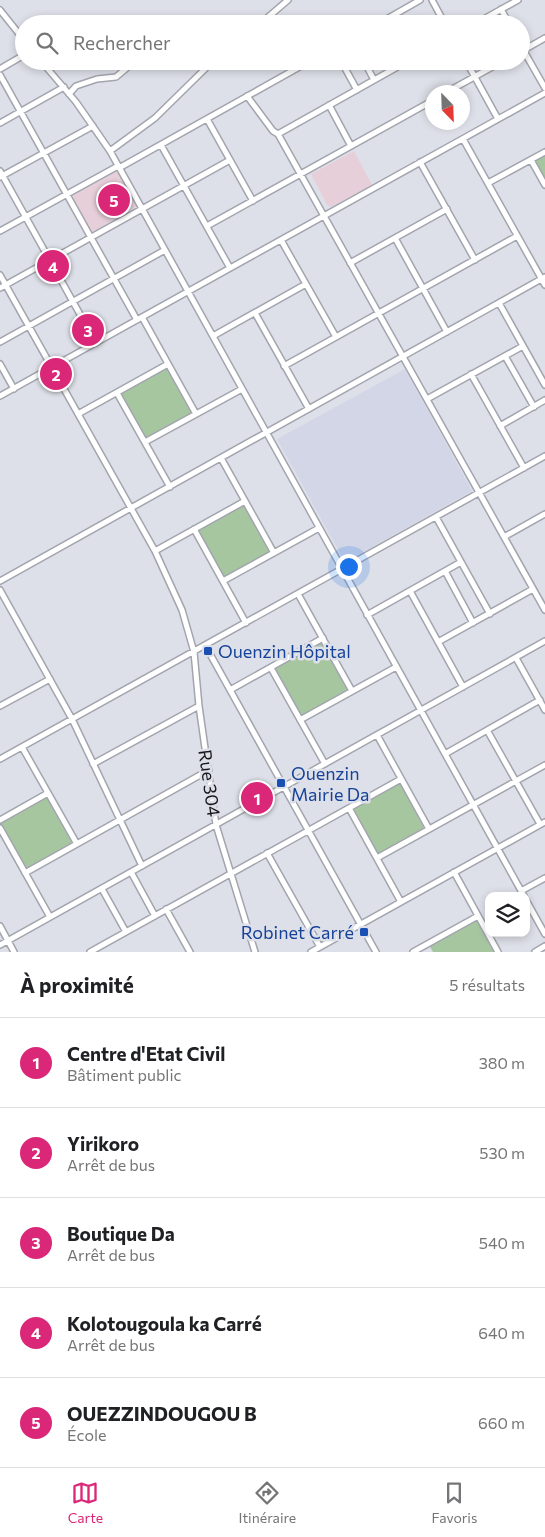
<!DOCTYPE html>
<html lang="fr">
<meta charset="utf-8">
<style>
:root{--surface:#fff;--page:#f6f6f6;--text:#202124;--muted:#757577;--line:#e0e0e0;--accent:#db2777}
body{margin:0;font-family:Commissioner,sans-serif;background:var(--page);color:var(--text)}
.controls{position:absolute;right:15px;bottom:15px;display:grid;overflow:hidden;border-radius:10px;box-shadow:0 2px 8px #0003}
.controls button{width:45px;height:45px;display:grid;place-items:center;padding:0;border:0;border-bottom:1px solid var(--line);background:var(--surface);color:var(--text);font:25px sans-serif}
.compass{position:absolute;left:425px;top:85px;width:45px;height:45px;border-radius:50%;background:var(--surface);box-shadow:0 2px 8px #0003;rotate:157deg}
.you{position:absolute;left:348px;top:566px;width:18px;height:18px;margin:-12px;border:4px solid #fff;border-radius:50%;background:#1a73e8;box-shadow:0 0 0 8px #1a73e833}
.badge{display:grid;place-items:center;width:32px;height:32px;border-radius:50%;background:var(--accent);color:#fff;font-size:16px;font-weight:700}
.pin{position:absolute;translate:-50% -50%;border:2px solid #fff;box-shadow:0 1px 5px #0006}
.list{margin:0;padding:0;list-style:none}
h2{display:flex;justify-content:space-between;align-items:center;height:65px;margin:0;padding:0 20px;font-size:21px}
h2 small{font-size:16px;font-weight:400;color:var(--muted)}
.list li{display:grid;grid-template-columns:32px 1fr auto;gap:15px;align-items:center;box-sizing:border-box;height:90px;padding:0 20px;border-top:1px solid var(--line)}
.list b{display:block;font-size:19px;white-space:nowrap}
.list p{margin:0;font-size:16px;white-space:nowrap;color:var(--muted)}
.list em{font-size:16px;font-style:normal;color:var(--muted)}
.icon{flex:none;width:28px;height:28px;fill:none;stroke:currentColor;stroke-width:2;stroke-linecap:round;stroke-linejoin:round}
.map{position:relative;flex:none;width:545px;height:952px;overflow:hidden}
.search{position:absolute;background:var(--surface);box-shadow:0 2px 8px #0003;left:15px;right:15px;top:15px;height:55px;display:flex;align-items:center;gap:12px;box-sizing:border-box;padding:0 18px;border-radius:28px;color:var(--muted);font-size:19px}
.sheet{height:515px;background:var(--surface)}
nav{display:flex;justify-content:space-around;align-items:center;box-sizing:border-box;height:70px;border-top:1px solid var(--line);background:var(--surface);font-size:14px;color:var(--muted)}
nav a{display:grid;justify-items:center;gap:2px}
nav .on{color:var(--accent)}
.map>svg:first-child{display:block}
</style>
<div class="map">
<svg width="545" height="952" viewBox="0 0 545 952">
<rect width="100%" height="100%" fill="#dee0e9"/>
<path fill="#d2d6e6" d="M405,369L472,491L345,562L277,439Z"/>
<path fill="#e7cfd9" d="M354,151L372,185L331,207L327,205L311,174Z
M117,170L137,206L92,232L72,196Z"/>
<path fill="#a6c6a0" d="M545,153V182L533,160Z
M166,366L193,415L146,440L119,392Z
M244,504L270,553L223,578L196,530Z
M322,642L348,691L301,717L274,668Z
M399,781L425,830L378,855L351,807Z
M47,797L73,845L26,871L0,822Z
M476,919L494,952H433L429,945Z"/>
<g fill="none" stroke-linecap="round" stroke-linejoin="round">
<defs>
<path id="minor" d="M432,0L445,24
M501,9L509,24
M0,10L24,40
M260,24L288,0
M378,24L420,0
M475,24L518,0
M521,46L545,88
M522,51L545,38
M41,61L76,102L110,151L524,896
M200,61L201,63L209,64
M341,61L357,90
M364,61L374,80
M466,61L498,119
M0,69L24,55
M0,75L137,320
M447,92L503,61
M69,94L76,86L97,79L116,77L135,61
M247,96L273,131L278,134L545,610
M329,105L351,146
M207,119L253,201
M0,123L64,87
M278,134L408,61
M463,139L545,285
M161,145L230,268
M110,151L155,118L213,61
M531,160L545,185
M420,162L475,260
M119,168L310,61
M0,171L96,343
M0,177L93,126
M488,183L545,152
M207,226L432,101
M0,231L118,166
M395,238L447,332
M281,240L336,337
M350,263L447,209
M0,275L155,551L182,610L194,652L199,706L216,825L255,952
M0,288L230,160
M499,303L545,385
M255,313L309,409
M142,317L196,414
M213,336L306,284
M0,342L165,250
M505,356L534,407
M0,364L14,389
M284,366L517,236
M471,374L524,468
M117,393L170,487
M0,396L545,93
M427,399L523,346
M78,414L168,364
M500,426L545,400
M145,442L242,389
M221,458L274,553
M436,517L490,614
M194,529L246,623
M504,537L545,514
M155,551L245,501
M445,571L473,623
M0,581L545,277
M223,581L319,528
M0,590L72,719L142,866
M410,591L463,687
M298,594L352,691
M367,615L461,562
M438,642L533,589
M205,645L376,952
M516,658L545,710
M271,668L325,764
M230,690L323,638
M0,706L50,679
M300,720L396,667
M487,730L540,824
M377,735L429,829
M22,747L77,844
M445,754L540,700
M0,759L545,456
M93,764L199,706
M349,808L401,902
M0,820L48,793
M0,828L50,917
M267,853L320,947
M377,858L545,765
M131,872L155,916
M454,872L498,952
M25,873L209,770
M102,889L126,932
M521,891L545,878
M526,900L545,934
M166,909L190,952
M0,926L14,952
M0,945L545,641
M90,952L401,779
M311,952L545,822
M413,952L478,916
M535,952L545,946"/>
</defs>
<use href="#minor" stroke="#a3a5ae" stroke-width="8"/>
<use href="#minor" stroke="#fff" stroke-width="5"/>
</g>
<g fill="#1a4fb4" stroke="#dee0e9" stroke-width="2">
<rect x="203" y="646" width="10" height="10" rx="2.5"/>
<rect x="276" y="778" width="10" height="10" rx="2.5"/>
<rect x="359" y="927" width="10" height="10" rx="2.5"/>
</g>
<g text-anchor="middle" dominant-baseline="central" stroke-width="5" stroke-linejoin="round" paint-order="stroke">
<g font-size="18" fill="#164399" stroke="#dee0e9" text-anchor="start">
<text x="218" y="651">Ouenzin Hôpital</text>
<text x="291" y="773">Ouenzin<tspan x="291" dy="21">Mairie Da</tspan></text>
<text x="354" y="932" text-anchor="end">Robinet Carré</text>
</g>
<g font-size="18" fill="#17181b" stroke="#dee0e9">
<text transform="translate(210 783) rotate(82)">Rue 304</text>
</g>
</g>
</svg>
<div class="controls">
<button><svg class="icon" aria-label="layers" viewBox="0 0 24 24"><path d="M12 4l9 5-9 5-9-5zM3 14l9 5 9-5"/></svg></button>
</div>
<svg class="compass" viewBox="-18 -18 36 36"><path d="M0-13l5 13h-10z" fill="#e53935"/><path d="M0 13l5-13h-10z" fill="#757577"/></svg>
<div class="you"></div>
<div class="pin badge" style="left:257px;top:798px">1</div>
<div class="pin badge" style="left:56px;top:374px">2</div>
<div class="pin badge" style="left:88px;top:330px">3</div>
<div class="pin badge" style="left:53px;top:266px">4</div>
<div class="pin badge" style="left:114px;top:200px">5</div>
<div class="search"><svg class="icon" aria-label="search" viewBox="0 0 24 24"><circle cx="10" cy="10" r="6"/><path d="M15 15l6 6"/></svg>Rechercher</div>
</div>
<section class="sheet">
<h2>À proximité<small>5 résultats</small></h2>
<ul class="list">
<li><span class="badge">1</span><div><b>Centre d'Etat Civil</b><p>Bâtiment public</p></div><em>380 m</em></li>
<li><span class="badge">2</span><div><b>Yirikoro</b><p>Arrêt de bus</p></div><em>530 m</em></li>
<li><span class="badge">3</span><div><b>Boutique Da</b><p>Arrêt de bus</p></div><em>540 m</em></li>
<li><span class="badge">4</span><div><b>Kolotougoula ka Carré</b><p>Arrêt de bus</p></div><em>640 m</em></li>
<li><span class="badge">5</span><div><b>OUEZZINDOUGOU B</b><p>École</p></div><em>660 m</em></li>
</ul>
</section>
<nav>
<a class="on"><svg class="icon" aria-label="map" viewBox="0 0 24 24"><path d="M3 6l6-2 6 2 6-2v14l-6 2-6-2-6 2zM9 4v14M15 6v14"/></svg>Carte</a>
<a><svg class="icon" aria-label="directions" viewBox="0 0 24 24"><path d="M12 3l9 9-9 9-9-9zM9 14v-3h6M13 9l2 2-2 2"/></svg>Itinéraire</a>
<a><svg class="icon" aria-label="saved" viewBox="0 0 24 24"><path d="M7 4h10v16l-5-4-5 4z"/></svg>Favoris</a>
</nav>
